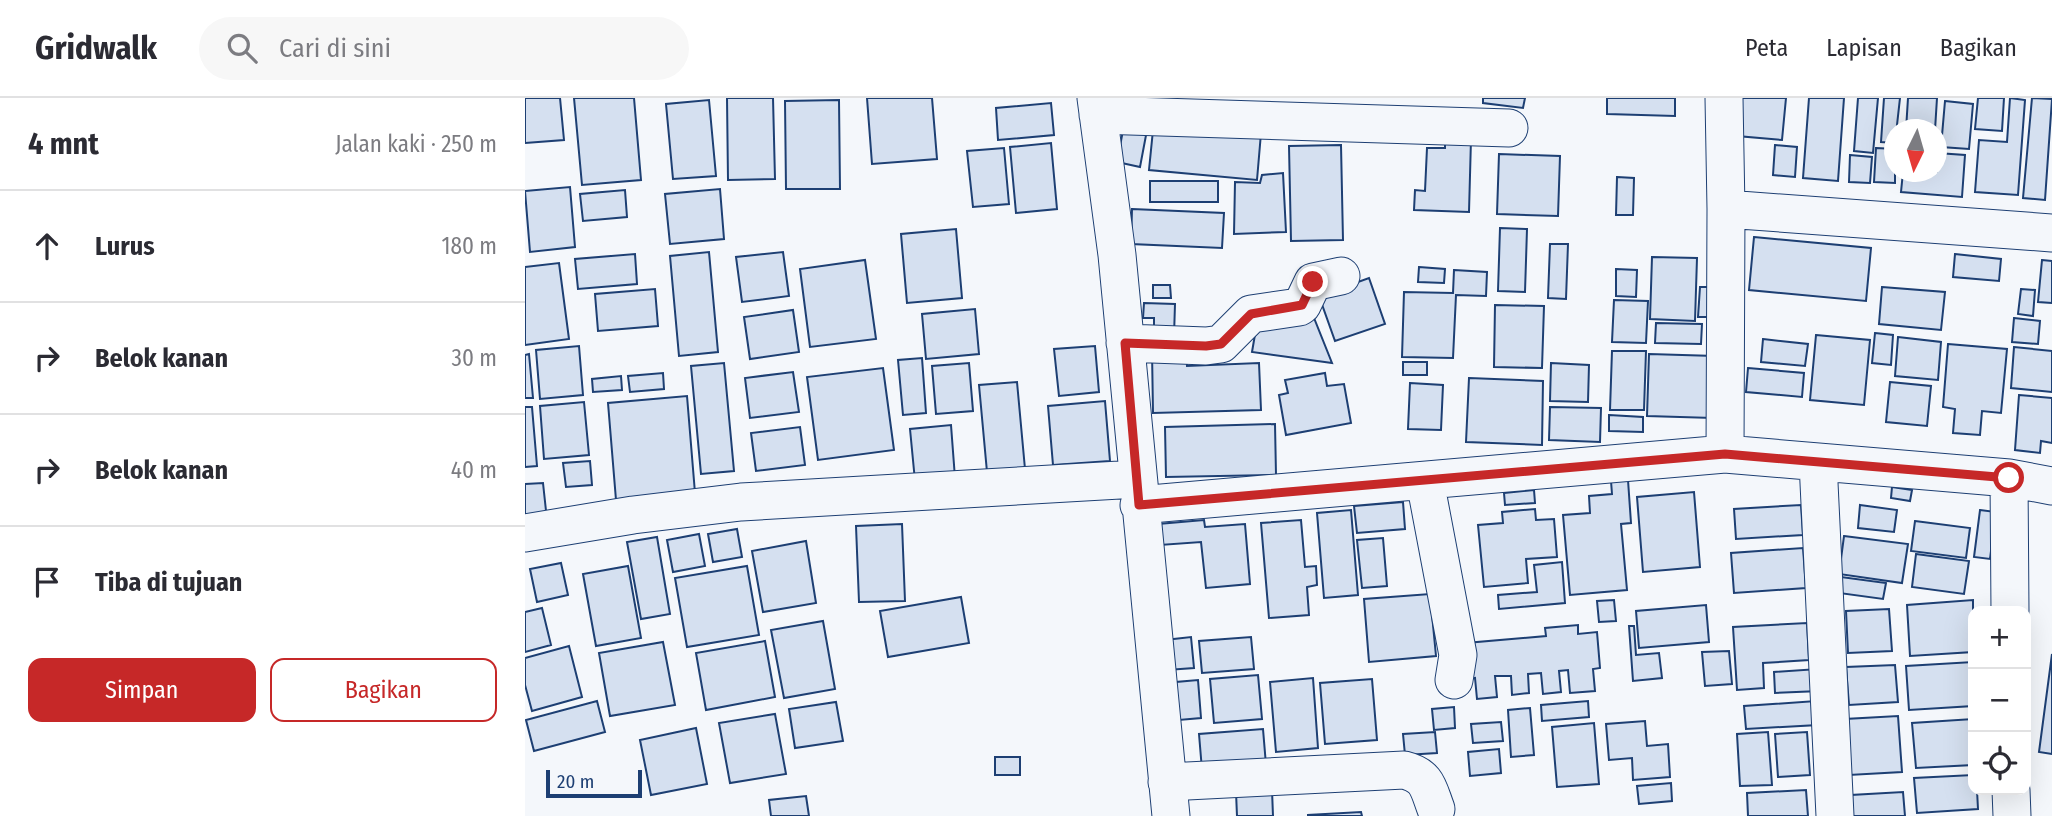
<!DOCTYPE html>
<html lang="id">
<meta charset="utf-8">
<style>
:root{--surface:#fff;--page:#f7f7f7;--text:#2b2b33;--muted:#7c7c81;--line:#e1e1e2;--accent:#c62828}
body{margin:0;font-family:"Fira Sans Condensed",sans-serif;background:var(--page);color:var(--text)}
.controls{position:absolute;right:21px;bottom:21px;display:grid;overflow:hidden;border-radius:14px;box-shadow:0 7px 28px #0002}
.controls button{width:63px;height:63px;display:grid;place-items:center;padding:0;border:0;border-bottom:2px solid var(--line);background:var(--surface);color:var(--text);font:35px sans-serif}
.compass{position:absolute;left:1359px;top:21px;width:63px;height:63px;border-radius:50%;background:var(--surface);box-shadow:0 7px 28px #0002;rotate:185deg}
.scale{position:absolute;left:21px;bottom:18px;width:96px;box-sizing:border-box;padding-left:7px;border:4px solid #1d3f73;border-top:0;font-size:19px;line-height:24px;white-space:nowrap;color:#1d3f73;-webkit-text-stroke:5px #f4f7fb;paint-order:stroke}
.stop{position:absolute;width:21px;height:21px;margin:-16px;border:5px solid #c62828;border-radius:50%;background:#fff}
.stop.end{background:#c62828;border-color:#fff;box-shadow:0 2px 7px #0008}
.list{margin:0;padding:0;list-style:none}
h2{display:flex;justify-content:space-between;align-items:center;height:91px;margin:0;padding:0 28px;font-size:30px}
h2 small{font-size:23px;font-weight:400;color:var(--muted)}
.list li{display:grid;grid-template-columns:46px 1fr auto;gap:21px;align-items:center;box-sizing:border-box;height:112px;padding:0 28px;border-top:2px solid var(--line)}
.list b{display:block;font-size:26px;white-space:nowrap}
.list em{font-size:23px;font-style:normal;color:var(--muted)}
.actions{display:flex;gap:14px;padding:21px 28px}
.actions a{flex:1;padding:16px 0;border:2px solid var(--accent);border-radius:14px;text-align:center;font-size:24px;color:var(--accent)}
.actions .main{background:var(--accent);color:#fff}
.icon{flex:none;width:38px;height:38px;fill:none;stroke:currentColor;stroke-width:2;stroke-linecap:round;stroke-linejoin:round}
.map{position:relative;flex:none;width:1527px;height:718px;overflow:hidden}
header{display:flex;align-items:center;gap:42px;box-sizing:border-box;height:98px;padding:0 35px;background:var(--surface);border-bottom:2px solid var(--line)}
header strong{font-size:33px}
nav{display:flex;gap:38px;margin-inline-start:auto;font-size:24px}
.search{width:490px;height:63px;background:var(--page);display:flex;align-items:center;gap:18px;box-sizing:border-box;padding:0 24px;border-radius:38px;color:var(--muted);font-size:26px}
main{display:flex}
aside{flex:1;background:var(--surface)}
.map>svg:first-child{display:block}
</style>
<header>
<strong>Gridwalk</strong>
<div class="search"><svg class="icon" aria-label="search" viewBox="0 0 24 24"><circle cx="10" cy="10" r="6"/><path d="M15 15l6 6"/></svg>Cari di sini</div>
<nav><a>Peta</a><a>Lapisan</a><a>Bagikan</a></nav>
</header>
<main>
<aside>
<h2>4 mnt<small>Jalan kaki · 250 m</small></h2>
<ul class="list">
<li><svg class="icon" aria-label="ahead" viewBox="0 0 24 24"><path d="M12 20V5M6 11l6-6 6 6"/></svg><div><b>Lurus</b></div><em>180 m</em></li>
<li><svg class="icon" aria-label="right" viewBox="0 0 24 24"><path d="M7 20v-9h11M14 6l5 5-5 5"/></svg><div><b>Belok kanan</b></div><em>30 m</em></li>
<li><svg class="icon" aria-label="right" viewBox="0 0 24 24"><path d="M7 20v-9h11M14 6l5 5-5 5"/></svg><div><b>Belok kanan</b></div><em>40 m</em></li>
<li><svg class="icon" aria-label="arrive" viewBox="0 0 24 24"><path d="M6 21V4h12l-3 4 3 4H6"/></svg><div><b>Tiba di tujuan</b></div></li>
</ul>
<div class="actions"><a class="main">Simpan</a><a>Bagikan</a></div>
</aside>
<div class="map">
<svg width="1527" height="718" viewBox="0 0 1527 718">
<rect width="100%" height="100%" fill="#f4f7fb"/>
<path fill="#d5e0f0" stroke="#1d3f73" stroke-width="2" d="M0,0H35L39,42L0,45Z
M49,0H109L116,82L57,87Z
M202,0H248L250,81L203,82Z
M342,0H407L412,61L347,66Z
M958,0H1000L998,10L958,5Z
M1082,0H1150V18L1082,16Z
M1215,0H1261L1257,42L1212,38Z
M1284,0H1319L1313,83L1278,80Z
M1333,0H1353L1348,55L1329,53Z
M1359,0H1375L1370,45L1356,44Z
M1383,0H1412L1410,32H1381Z
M1453,0H1479L1477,33L1450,31Z
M1485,0L1500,2L1493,97L1450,94L1454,42L1482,44Z
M1507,0L1527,1L1520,102L1498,100Z
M184,2L191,78L148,81L141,6Z
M314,2L315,91H261L260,3Z
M1420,3L1448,6L1444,51L1416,49Z
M526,5L529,37L473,42L471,10Z
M599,27L622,32L615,69L592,64Z
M628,32L736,35L732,82L624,72Z
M920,40L946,41L944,114L889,112L890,92L900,93L902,50H920Z
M526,45L532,111L491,115L485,49Z
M816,47L818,142L766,143L764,48Z
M1250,47L1272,49L1270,79L1248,77Z
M479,50L484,106L448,109L442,53Z
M1351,50L1370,51V85L1349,84Z
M1412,55L1440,57L1437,99L1376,94L1378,74H1412Z
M974,56L1035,58L1033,118L972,116Z
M1325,57L1347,59L1345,85L1324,84Z
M758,75L761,134L709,136L710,84L735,85L737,77Z
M1092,79L1109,80L1108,117H1091Z
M625,83H693V104H625Z
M45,89L50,149L5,154L0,93Z
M195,91L199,141L145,146L140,96Z
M100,92L102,119L58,123L55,96Z
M607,111L699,115L697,150L606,146Z
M975,130L1002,131L1000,194L973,193Z
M431,131L437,200L382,205L376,136Z
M1229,139L1346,150L1341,203L1224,192Z
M1025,146H1043L1041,201L1023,200Z
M184,154L193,254L154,258L145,158Z
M258,154L264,198L217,204L211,159Z
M110,156L112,186L53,191L50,161Z
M1430,156L1476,161L1474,183L1428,179Z
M1127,159L1172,160L1170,223L1125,221Z
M340,162L351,241L285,249L275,171Z
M1517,162L1527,163V205L1513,204Z
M34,165L44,241L0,247V169Z
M894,169L920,171L919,185L893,184Z
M1091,171L1112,172L1111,199L1091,198Z
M929,172L962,174L961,198L931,197L928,260L877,259L879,194L928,195Z
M844,180L860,226L810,243L794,198Z
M628,187H645L646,200H628Z
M1175,189H1190L1189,219H1173Z
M1357,189L1420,194L1416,232L1354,226Z
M130,191L133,228L73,233L70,196Z
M1496,191L1510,192L1508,218L1493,216Z
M1089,202L1123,203L1121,245L1087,244Z
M619,205L650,206L649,238L629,237V220H618Z
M970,207L1019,208L1017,270L969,269Z
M450,211L454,256L401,261L397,216Z
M268,212L274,254L225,261L219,219Z
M733,219L789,220L807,265L727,254Z
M1489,220L1515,223L1513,246L1487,244Z
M1131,225L1177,226L1176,246L1130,245Z
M1350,235L1368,237L1366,267L1347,265Z
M1291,237L1345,242L1339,307L1285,302Z
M1373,239L1416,244L1413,282L1370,278Z
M1238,241L1283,246L1280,268L1236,264Z
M1423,246L1482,251L1476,315L1457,313L1455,337L1428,335L1430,311L1418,309Z
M54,248L58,297L15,301L11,252Z
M570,248L574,294L534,298L529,251Z
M1489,249L1527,253V294L1486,290Z
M661,252L662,268L734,265L736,312L628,315L627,253Z
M1087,253H1121L1119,312H1085Z
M4,256L8,300H0V257Z
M1124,256L1190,258L1188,320L1122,318Z
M397,260L401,315L378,317L373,262Z
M878,264H902V277H878Z
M199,265L209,373L176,376L166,268Z
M444,265L448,313L411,316L407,268Z
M1026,265L1064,267L1063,304L1025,303Z
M358,270L369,352L293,362L282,279Z
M1223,270L1279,275L1277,299L1221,294Z
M268,274L274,314L225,320L220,280Z
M138,275L139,291L105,294L103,278Z
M800,275L802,288L819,286L826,325L761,337L754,297L763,295L760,282Z
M96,278L97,292L68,294L67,281Z
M944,280L1018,283L1017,347L941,344Z
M492,284L500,371L462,374L454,287Z
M1365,284L1406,288L1402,328L1361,324Z
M885,285L918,287L916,332L883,331Z
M1494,297L1527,300V345L1516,343L1515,355L1490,352Z
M162,298L170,395L91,402L83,305Z
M580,303L585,363L528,367L523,308Z
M59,304L64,357L19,361L15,308Z
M0,309H7L12,368L0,369Z
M1025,309L1076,310L1075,344L1024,342Z
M1084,317L1118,319V334L1084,333Z
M750,326L751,377L641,379L640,329Z
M426,327L430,380L390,383L385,331Z
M275,329L280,367L231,373L226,335Z
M65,363L67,387L41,389L38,365Z
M1103,382L1106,425L1096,426L1102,492L1045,497L1038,417L1065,415L1064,398L1087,396L1086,383Z
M18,385L22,422L0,423V386Z
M1367,389L1387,392L1385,403L1366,400Z
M1009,392L1010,405L980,407L979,395Z
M1169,394L1175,469L1118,474L1112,399Z
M878,404L880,431L832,435L829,408Z
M1276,407L1278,437L1211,441L1209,411Z
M1335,407L1372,412L1369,434L1333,430Z
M1010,411L1011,422L1029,421L1032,459L1001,461L1003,485L959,489L953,427L978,425L977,414Z
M826,412L833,497L799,500L792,415Z
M1455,412L1471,414L1465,461L1449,459Z
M679,422L680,429L720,426L725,486L681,490L676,444L635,447L633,426Z
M776,422L780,469L791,468L792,487L782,489L784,517L744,520L736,425Z
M1390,423L1445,430L1441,460L1386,453Z
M377,426L380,503L334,504L331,428Z
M212,431L217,459L188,464L183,436Z
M174,436L180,468L148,474L142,442Z
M1319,438L1383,446L1377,485L1314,476Z
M132,439L145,516L116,521L102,444Z
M858,440L862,488L837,490L832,442Z
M281,443L291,505L238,514L227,453Z
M1278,450L1281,490L1209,495L1206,455Z
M1391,456L1444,463L1439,496L1387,489Z
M1037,464L1040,505L974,511L973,497L1012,494L1009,467Z
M36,465L43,497L12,504L5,471Z
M103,468L116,540L71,548L58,476Z
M222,468L234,537L162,549L150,480Z
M1316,479L1361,485L1358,501L1314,495Z
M905,496L911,558L844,564L839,501Z
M436,499L444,545L363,559L355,513Z
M1089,502L1091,523L1074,524L1072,503Z
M1448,502V554L1385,558L1382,507Z
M1181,507L1184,544L1114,550L1111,513Z
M17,510L26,547L0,554V514Z
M1364,511L1367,553L1323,555L1321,513Z
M298,523L310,591L259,600L246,532Z
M1282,525L1284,562L1238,565L1239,590L1212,592L1208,529Z
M1053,527V536L1072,534L1075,570L1068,571L1070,593L1045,595L1043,572L1034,573L1036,594L1018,596L1016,575L1003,576L1004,595L987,597L986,578H970L972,599L952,601L950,580L944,581L941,545L1021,538L1020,530Z
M1104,528H1109L1111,557L1134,555L1137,580L1108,583Z
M666,539L669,570L642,572L640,542Z
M726,539L729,571L677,575L674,543Z
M240,543L250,599L181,612L171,555Z
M138,544L150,607L85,618L74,555Z
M44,548L57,599L7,613L0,587V560Z
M1204,553L1207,586L1180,588L1177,554Z
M1527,556V656L1514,654Z
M1448,564V608L1384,612L1381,568Z
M1370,567L1373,604L1324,607L1321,569Z
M1293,571L1295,593L1250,595L1249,574Z
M733,577L737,621L689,625L685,581Z
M788,580L793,650L751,654L745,584Z
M847,581L852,642L800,646L795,585Z
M673,582L676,620L654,622L651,584Z
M72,603L80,634L9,653L1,622Z
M1063,603L1064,619L1017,623L1016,607Z
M1291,603L1293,627L1221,631L1219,608Z
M311,604L318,643L270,650L264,611Z
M929,609L930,630L909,632L907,611Z
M1005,610L1009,657L986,659L983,612Z
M250,616L261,676L205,685L194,625Z
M1373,618L1377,674L1324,677L1320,621Z
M1448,621V667L1391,670L1387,625Z
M1120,623L1122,648L1143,646L1145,679L1108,682L1107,660L1084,662L1081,626Z
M976,624L978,643L948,645L946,626Z
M1069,625L1074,686L1032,689L1027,629Z
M171,630L182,686L126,697L115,642Z
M738,631L741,667L677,672L674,636Z
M910,634L912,655L880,657L878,636Z
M1243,634L1247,687L1215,688L1212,636Z
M1282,634L1285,677L1253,679L1250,636Z
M974,651L976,675L945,678L943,654Z
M470,659H495V677H470Z
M1448,677V692H1452L1453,711L1392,715L1389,680Z
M1146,685L1147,703L1114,706L1112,688Z
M747,692L748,718H712L711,694Z
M1281,692L1283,718H1223L1222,695Z
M1378,694L1380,718H1327L1326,697Z
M281,698L284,718H246L244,702Z
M836,714L837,718H783V717Z"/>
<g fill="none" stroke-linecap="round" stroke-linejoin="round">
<defs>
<path id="minor" d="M571,0L592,157L646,718
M1199,0L1201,111
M573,17L984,30
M600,245L681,248L696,246L726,216L774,209L777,207L788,184L816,178
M1200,356L1201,111L1527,135
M1293,364L1310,718
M1484,380L1485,513
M900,383L933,557L929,582
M614,407L1200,356L1484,380L1527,388
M0,435L108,417L216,404L612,381
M642,684L879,672C903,678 903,690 911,711
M1486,692L1487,718"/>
</defs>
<use href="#minor" stroke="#1d3f73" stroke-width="39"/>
<use href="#minor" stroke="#f4f7fb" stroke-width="37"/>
</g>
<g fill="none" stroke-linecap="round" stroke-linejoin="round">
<path stroke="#c62828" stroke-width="9" d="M788,184L777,207L726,216L696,246L681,248L600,245L614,407L1200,356L1484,380"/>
</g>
</svg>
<div class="controls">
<button>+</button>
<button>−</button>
<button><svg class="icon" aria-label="locate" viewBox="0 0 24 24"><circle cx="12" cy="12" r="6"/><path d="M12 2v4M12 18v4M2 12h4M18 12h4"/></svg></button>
</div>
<svg class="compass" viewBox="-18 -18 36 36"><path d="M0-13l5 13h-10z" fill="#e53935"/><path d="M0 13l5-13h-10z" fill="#7c7c81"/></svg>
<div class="scale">20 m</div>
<div class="stop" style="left:1484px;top:380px"></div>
<div class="stop end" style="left:788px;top:184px"></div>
</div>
</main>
